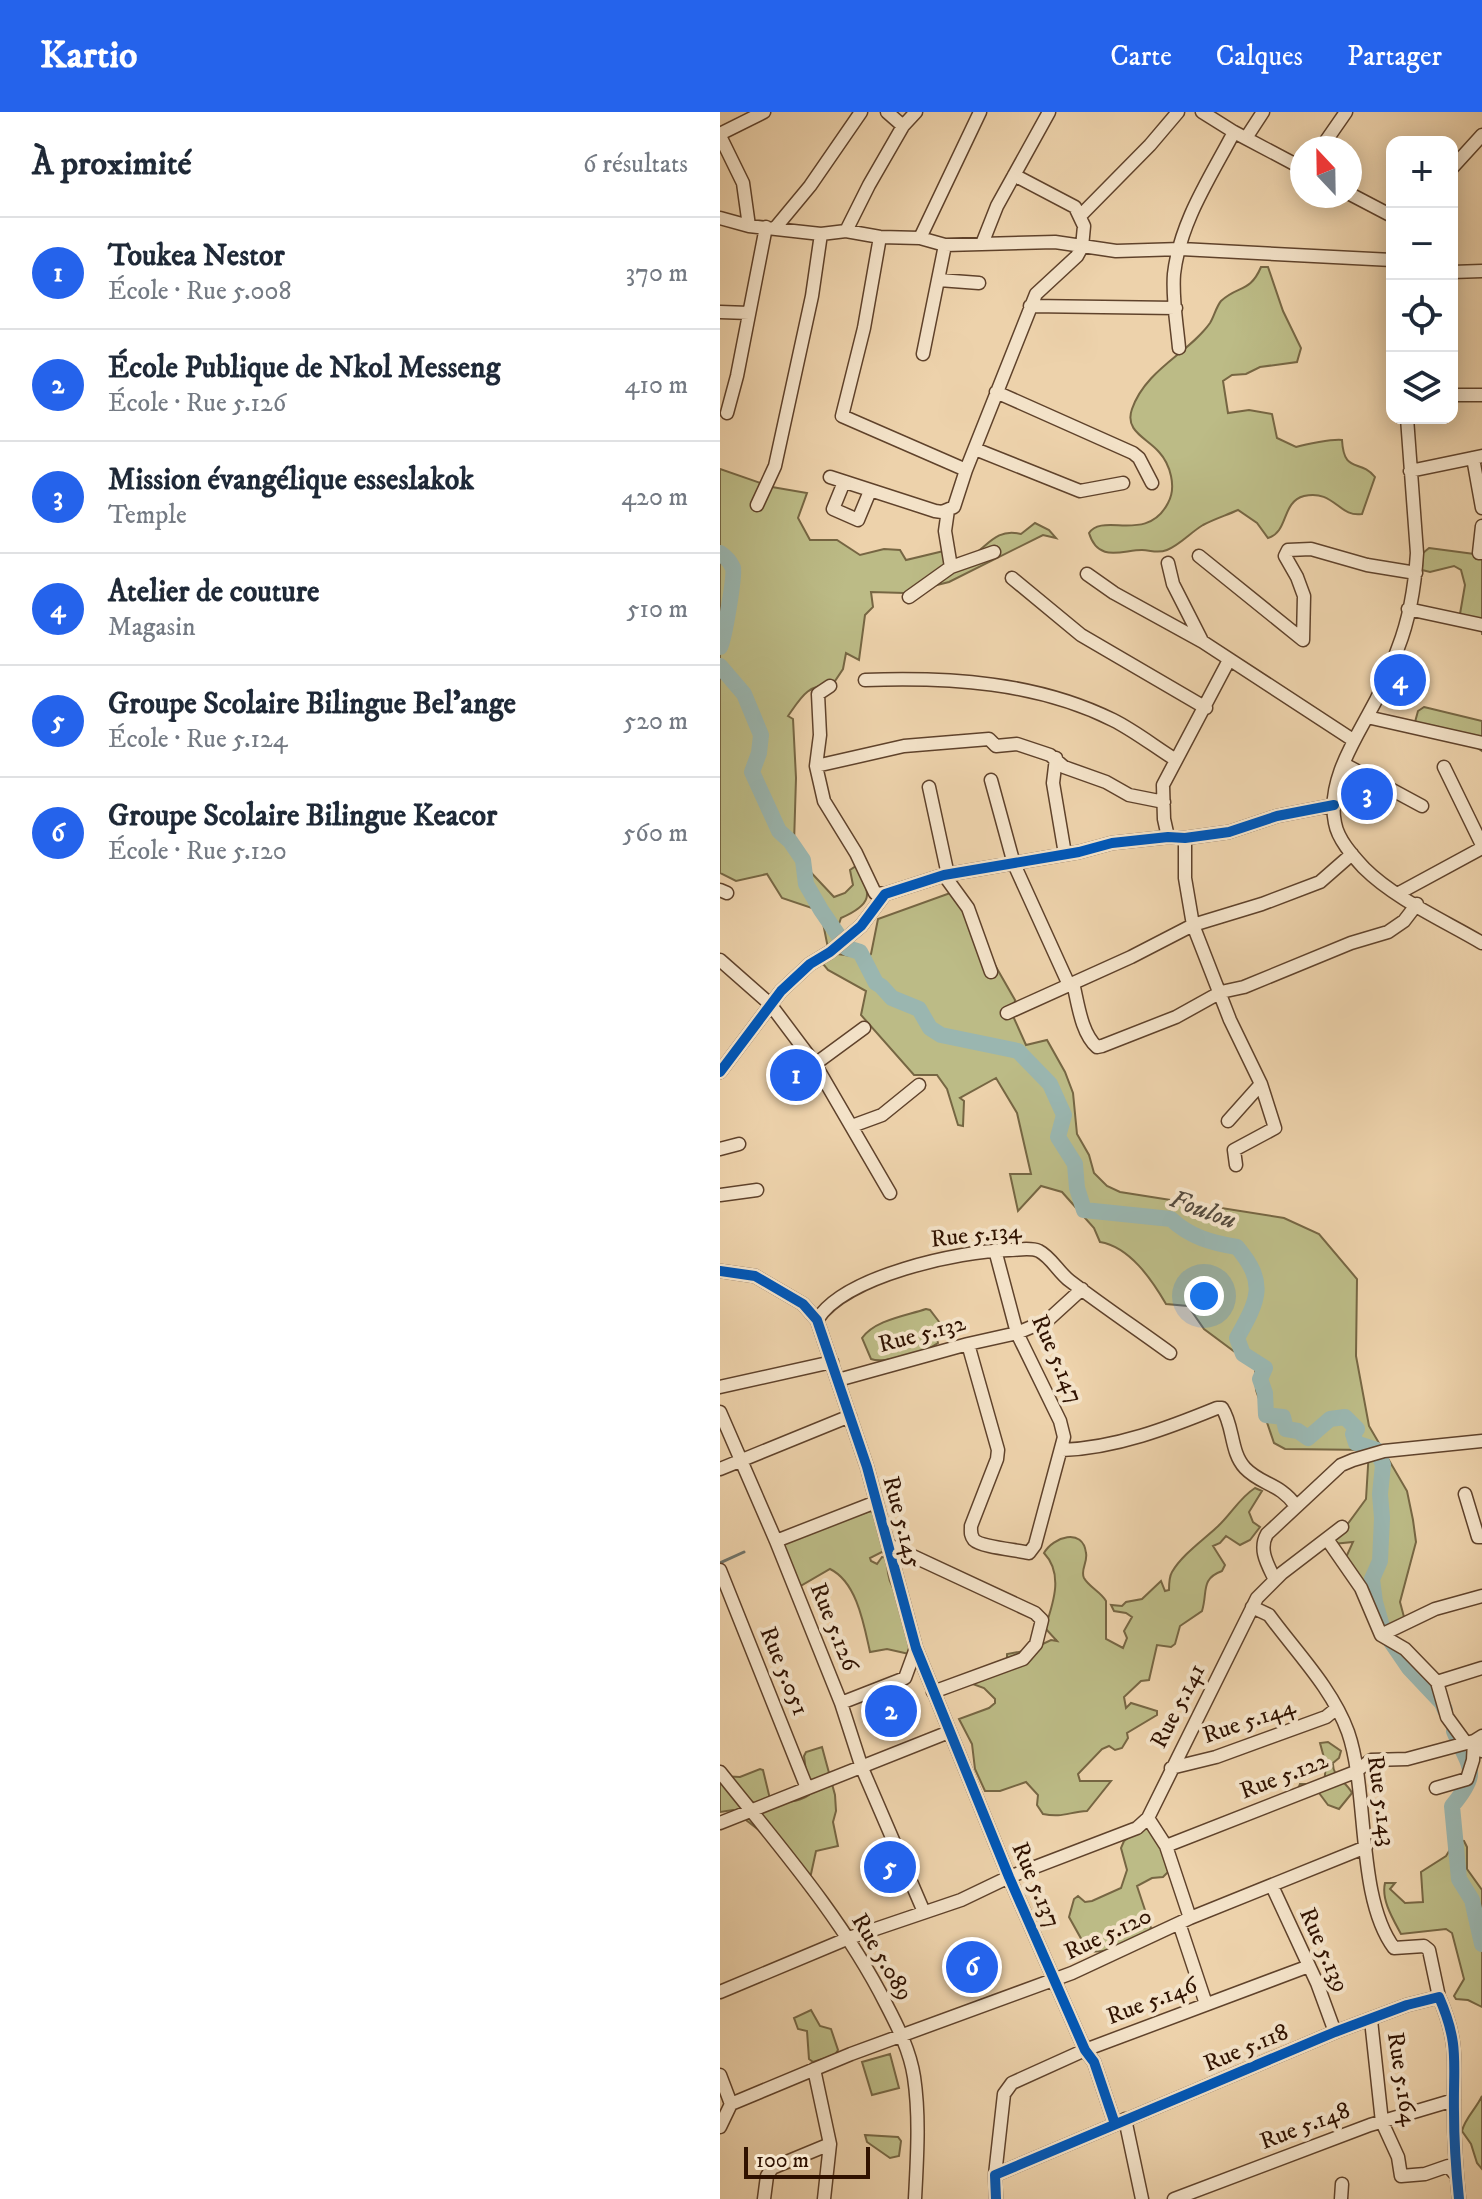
<!DOCTYPE html>
<html lang="fr">
<meta charset="utf-8">
<style>
:root{--surface:#fff;--page:#f2f2f3;--text:#1f2937;--muted:#747a83;--line:#e0e1e3;--accent:#2563eb}
body{margin:0;font-family:"IM FELL DW Pica",serif;background:var(--page);color:var(--text)}
.controls{position:absolute;right:24px;top:24px;display:grid;overflow:hidden;border-radius:16px;box-shadow:0 4px 20px #0003}
.controls button{width:72px;height:72px;display:grid;place-items:center;padding:0;border:0;border-bottom:2px solid var(--line);background:var(--surface);color:var(--text);font:40px sans-serif}
.compass{position:absolute;left:570px;top:24px;width:72px;height:72px;border-radius:50%;background:var(--surface);box-shadow:0 4px 20px #0003;rotate:338deg}
.scale{position:absolute;left:24px;bottom:20px;width:126px;box-sizing:border-box;padding-left:8px;border:4px solid #301200;border-top:0;font-size:22px;line-height:28px;white-space:nowrap;color:#301200;-webkit-text-stroke:6px #f3e2c8;paint-order:stroke}
.you{position:absolute;left:484px;top:1184px;width:28px;height:28px;margin:-20px;border:6px solid #fff;border-radius:50%;background:#1a73e8;box-shadow:0 0 0 12px #1a73e833}
.badge{display:grid;place-items:center;width:52px;height:52px;border-radius:50%;background:var(--accent);color:#fff;font-size:26px;font-weight:700}
.pin{position:absolute;translate:-50% -50%;border:4px solid #fff;box-shadow:0 2px 8px #0006}
.list{margin:0;padding:0;list-style:none}
h2{display:flex;justify-content:space-between;align-items:center;height:104px;margin:0;padding:0 32px;font-size:34px}
h2 small{font-size:26px;font-weight:400;color:var(--muted)}
.list li{display:grid;grid-template-columns:52px 1fr auto;gap:24px;align-items:center;box-sizing:border-box;height:112px;padding:0 32px;border-top:2px solid var(--line)}
.list b{display:block;font-size:30px;white-space:nowrap}
.list p{margin:0;font-size:26px;white-space:nowrap;color:var(--muted)}
.list em{font-size:26px;font-style:normal;color:var(--muted)}
.icon{flex:none;width:44px;height:44px;fill:none;stroke:currentColor;stroke-width:2;stroke-linecap:round;stroke-linejoin:round}
.map{position:relative;flex:none;width:762px;height:2087px;overflow:hidden}
header{display:flex;align-items:center;gap:48px;box-sizing:border-box;height:112px;padding:0 40px;background:var(--accent);color:#fff}
header strong{font-size:38px}
nav{display:flex;gap:44px;margin-inline-start:auto;font-size:28px}
main{display:flex}
aside{flex:1;background:var(--surface)}
.map>svg:first-child{display:block}
</style>
<header>
<strong>Kartio</strong>
<nav><a>Carte</a><a>Calques</a><a>Partager</a></nav>
</header>
<main>
<aside>
<h2>À proximité<small>6 résultats</small></h2>
<ul class="list">
<li><span class="badge">1</span><div><b>Toukea Nestor</b><p>École · Rue 5.008</p></div><em>370 m</em></li>
<li><span class="badge">2</span><div><b>École Publique de Nkol Messeng</b><p>École · Rue 5.126</p></div><em>410 m</em></li>
<li><span class="badge">3</span><div><b>Mission évangélique esseslakok</b><p>Temple</p></div><em>420 m</em></li>
<li><span class="badge">4</span><div><b>Atelier de couture</b><p>Magasin</p></div><em>510 m</em></li>
<li><span class="badge">5</span><div><b>Groupe Scolaire Bilingue Bel'ange</b><p>École · Rue 5.124</p></div><em>520 m</em></li>
<li><span class="badge">6</span><div><b>Groupe Scolaire Bilingue Keacor</b><p>École · Rue 5.120</p></div><em>560 m</em></li>
</ul>
</aside>
<div class="map">
<svg width="762" height="2087" viewBox="0 0 762 2087">
<rect width="100%" height="100%" fill="#edd2ab"/>
<filter id="stains"><feTurbulence type="fractalNoise" baseFrequency=".0025" numOctaves="4"/><feColorMatrix values="0 0 0 0 .2 0 0 0 0 .09 0 0 0 0 .02 0 0 0 .5 -.17"/></filter>
<radialGradient id="worn" r=".72"><stop offset=".6" stop-color="#630" stop-opacity="0"/><stop offset="1" stop-color="#630" stop-opacity=".3"/></radialGradient>
<path fill="#bcbb86" stroke="#766643" stroke-width="2" d="M541,155H548L563,199L581,236L577,250L540,255L526,262L512,263L503,269L508,301L529,298L552,302L557,326L576,335C586,332 612,327 622,328C624,363 640,346 655,365L642,402C619,406 614,377 584,384C561,390 569,420 548,426L537,411L518,398C507,403 494,407 483,413C471,420 460,433 447,438C437,442 431,438 422,438C402,438 378,451 369,421C383,400 427,432 448,391C457,375 450,352 439,340C427,326 404,319 412,297C426,257 469,241 490,211C494,205 496,195 501,189C518,173 530,181 541,155Z
M0,357L52,375L87,381L78,406L90,428H117L140,443L164,437L180,438L186,448L232,437L234,446C262,453 267,413 301,422L315,411L329,418L336,426L323,423L229,470L185,481L151,480L153,495L145,503L139,548L126,541L123,557L113,572C87,573 82,584 68,604L73,607L76,666L74,732L83,752L114,785L125,781L133,773L130,758L136,754C154,783 151,793 121,806L109,841L147,846L151,842L158,807L233,780L295,888L293,904L306,933L327,928L345,960L353,981L357,1022L369,1043L374,1061L387,1074L400,1080L564,1106L599,1122L637,1167L636,1244L649,1314L687,1379L693,1408L696,1430L680,1490L684,1505L688,1508L661,1523L623,1452L633,1430L613,1432L646,1387L649,1338L565,1337L554,1331L536,1278L535,1255L484,1217L468,1194L446,1192C432,1168 410,1135 380,1130L374,1116L342,1080L321,1074L298,1099L290,1062H311L297,1001L276,966L240,986L244,989L243,1014L238,1013L227,977L217,963H194L141,903L146,879L108,858L103,852L109,841L103,811L95,797L62,786L47,762L16,769L0,761Z
M709,436L762,443V523V511L740,502L745,473L741,458L734,454L710,460L702,458L703,441Z
M704,595L762,609V639L749,630L695,610L698,599Z
M206,1197L210,1198L220,1211L215,1221L218,1231C206,1240 164,1252 151,1247L142,1226C155,1208 185,1204 206,1197Z
M535,1376L542,1379L529,1400L533,1410L540,1415L530,1428L520,1433L506,1424L500,1431L493,1434L505,1453L502,1459C480,1467 488,1480 482,1499L460,1514L455,1532L451,1535L437,1533L429,1568L421,1569L404,1585L406,1596L411,1591L437,1599V1603L407,1621L408,1626L402,1636L395,1638L389,1634L382,1637L358,1662L360,1669H391L367,1699C349,1700 342,1706 323,1702L317,1693L318,1683L306,1670L280,1679H265L255,1657L252,1632L239,1607L269,1596L275,1591V1587L264,1576L250,1571L287,1549V1542L310,1538L331,1528L337,1529L325,1516C333,1492 344,1462 324,1441C333,1425 363,1415 366,1441C368,1450 360,1458 364,1466C369,1475 381,1480 386,1489V1527L403,1536L407,1526L404,1519L412,1505L406,1501L394,1499L391,1493L402,1494L406,1490L422,1487L441,1469L445,1479L449,1478C449,1471 449,1465 452,1460C462,1443 482,1429 496,1416C510,1404 519,1386 535,1376Z
M150,1399L155,1402L164,1439L150,1446L151,1449L157,1452L162,1445L169,1446C166,1455 168,1467 173,1476L185,1477L188,1484L189,1542L167,1537L150,1540C144,1513 137,1470 110,1457L77,1476L61,1430Z
M608,1630L621,1639L619,1646L613,1651C612,1665 626,1669 632,1681L619,1697L608,1693L599,1681H579L577,1679L580,1672H604L606,1653L600,1631Z
M102,1635L115,1683L116,1699L113,1710L118,1734L96,1739L91,1762H87L61,1735L13,1698L0,1700V1664L20,1665L40,1657L43,1658L50,1687C63,1691 78,1691 89,1683L84,1644L86,1640Z
M423,1715H427L441,1734L448,1760L443,1765L432,1766L417,1774L431,1816C421,1831 385,1842 368,1839L349,1805L354,1787L358,1784L365,1790L372,1789L401,1776L407,1758L401,1736L404,1729Z
M736,1728L744,1729L747,1735V1757L762,1778V1895L748,1888L736,1887L734,1884L744,1867L732,1821L726,1817L681,1822C673,1807 661,1788 665,1771H675L670,1777L685,1791L703,1790L701,1760L726,1744Z
M91,1898L100,1914L111,1917L118,1938L115,1943L93,1950L89,1947L87,1919L78,1917L74,1906Z
M170,1942L179,1976L152,1983L142,1950Z
M762,1984V2057L757,2051L751,2032L742,2019C745,2006 756,1997 762,1984Z
M145,2023L178,2025L181,2029L179,2044L170,2046L147,2030Z"/>
<g fill="none" stroke-linecap="round" stroke-linejoin="round">
<path stroke="#70746a" stroke-width="3" d="M0,1451L24,1440"/>
<path stroke="#9ab6b0" stroke-width="16" d="M0,441C6,445 10,449 13,456C15,463 4,529 0,535
M0,554L24,582L41,623L39,641L32,660L59,719L70,729L83,748L86,772L101,798L127,836L140,840L156,871L161,874L172,886L199,897L210,916L221,923L298,939L330,972L344,1003L338,1025L355,1052L357,1076L364,1098L451,1107C470,1125 492,1131 517,1135C547,1171 539,1187 517,1226L523,1242L545,1256L540,1267L545,1281L546,1303L563,1305L566,1317L578,1319L588,1326L610,1307L625,1305L637,1317L633,1322L636,1331L657,1338L663,1353L660,1382L662,1406L660,1449L652,1467L655,1490L663,1518L689,1556L722,1591L725,1598
M734,1619C749,1657 762,1658 732,1694L739,1767L752,1788L762,1832"/>
<defs>
<path id="minor" d="M167,0L183,14
M482,0L514,20L582,56
M0,22L44,0
M0,24L23,71L29,114L0,106
M526,26L543,0
M601,36L626,0
M732,56L762,23
M630,82L672,104
M361,103L430,33L458,0
M29,114L101,122L126,119L160,125L200,126L225,133L335,130L396,139L461,137L672,148
M56,115L90,74L141,0
M126,119L149,73L183,14L196,0
M160,125L144,216L122,304L246,358
M200,126L260,0
M262,132L277,94L329,0
M732,160L762,159
M219,168L259,171
M310,194L456,196
M0,200L29,201
M459,236C457,213 452,186 454,162C460,110 490,66 514,20
M203,242L225,133
M276,280L413,341L419,346L432,371
M732,283H762
M7,301L17,264L46,115
M687,306L697,441C695,472 689,508 678,536C670,559 660,582 648,603C631,634 607,673 615,711C618,728 633,744 644,756C675,787 725,809 762,831
M255,337L360,379L403,371
M753,346L762,396
M690,359L762,344
M110,365L215,399L222,400L234,395L246,358L316,182L357,144L362,135L364,114L355,95L294,63
M124,370L113,397L138,408L150,379
M37,393L55,354L92,184L101,122
M762,414L759,441H762
M479,444L583,528L584,484L577,465L565,444L568,438L591,437L647,453L696,461
M448,451L453,472L481,527
M231,455L274,440
M367,462L394,481L483,530L633,628
M292,466L361,523L486,596
M189,485L231,455L225,419L228,398
M688,497L762,513
M145,568C230,565 316,570 393,608C415,619 435,635 456,648
M110,574L98,582L100,623L96,654L104,689L136,741L155,781L165,782
M647,605L762,631
M336,646L333,671L345,742
M624,652L702,694
M96,654L184,634L269,627L276,634L297,632L330,643L344,655L386,670L409,683L444,690
M724,655L762,733
M271,668L294,752L349,873
M209,675L228,763
M448,725L444,707L443,673L509,548
M465,726V766L473,813L510,908L541,972L555,1016L514,1038L516,1053
M224,763L248,796L271,860
M0,778L7,781
M679,781L762,736
M0,848L50,892L95,952L170,1081
M353,871C358,891 361,921 377,935L382,934L456,905L501,880L524,875L631,831L668,820L684,809L697,792
M287,901L411,845L473,813L542,792L600,770L632,742
M95,952L144,916
M0,960L61,879L90,852L110,840L141,814L165,782L224,763L359,740L392,731L448,725L465,726L509,720L557,704L614,693
M508,1009L541,972
M132,1014L162,1003L199,973
M0,1037L19,1032
M0,1083L37,1078
M0,1159L35,1164L83,1192L97,1208L147,1355L196,1536L289,1765L365,1938L374,1950L395,2012
M97,1208C124,1164 239,1139 289,1138C299,1138 310,1135 319,1139C331,1145 339,1161 350,1169C383,1194 417,1217 450,1241
M248,1232L278,1338L277,1347L251,1414C251,1420 250,1423 254,1428C261,1435 298,1438 309,1441L315,1433L344,1325L340,1309L297,1221L275,1138
M118,1268L248,1232L297,1221L328,1208L362,1177
M0,1275L112,1250
M0,1300L56,1429L156,1390
M342,1338C396,1336 448,1316 497,1296H502C514,1314 510,1340 525,1356C541,1373 560,1371 576,1394
M0,1357L130,1304
M745,1382L758,1425H762
M607,1427L641,1476L661,1523L685,1537L717,1570L727,1605L746,1631
M56,1429L121,1591L142,1656L204,1800
M169,1433L315,1501L322,1508L316,1532L303,1547L213,1580
M0,1458L87,1676
M555,1468C548,1453 538,1438 547,1422L621,1353L633,1348L664,1339L762,1329
M532,1495L549,1503C576,1540 612,1576 628,1620C649,1680 636,1785 674,1836L704,1834L709,1838L719,1885
M661,1523L715,1497L762,1484
M717,1570L762,1556
M121,1591L185,1566L196,1536
M451,1656L496,1645L606,1605L617,1596
M0,1660C59,1734 123,1807 166,1892C178,1915 190,1939 194,1965C200,2005 197,2047 195,2087
M716,1676L747,1667L753,1648L754,1629L762,1639
M0,1711L229,1620
M446,1734L635,1660L651,1648L687,1647L754,1629L762,1624
M552,1774L597,1871L615,1920
M470,1806L446,1734L428,1706L537,1486L562,1461L622,1415
M459,1811L486,1892
M0,1880L129,1826L241,1788L289,1765L417,1716L428,1706
M651,1908L662,2010L678,2045L681,2064L705,2062L728,2054L736,2063
M0,1963L11,1992L0,2015
M11,1992L131,1942L352,1861L470,1806L646,1735
M405,2007L422,2087
M275,2063L284,1982L292,1971L365,1938L589,1854
M44,2087L47,2064L52,2056L110,2032L94,1957
M104,2087L110,2032
M276,2087L275,2063L615,1920L687,1893L719,1885C740,1933 733,1951 734,2000C734,2030 736,2058 739,2087
M454,2087L650,2013L734,1988
M621,2087L622,2072"/>
</defs>
<use href="#minor" stroke="#5f422b" stroke-width="15"/>
<use href="#minor" stroke="#f3e2c8" stroke-width="12"/>
<defs>
<path id="cycleway" d="M0,960L61,879L90,852L110,840L141,814L165,782L224,763L359,740L392,731L448,725L465,726L509,720L557,704L614,693
M0,1159L35,1164L83,1192L97,1208L147,1355L196,1536L289,1765L365,1938L374,1950L395,2012
M276,2087L275,2063L615,1920L687,1893L719,1885C740,1933 733,1951 734,2000C734,2030 736,2058 739,2087"/>
</defs>
<use href="#cycleway" stroke="#f3e2c8" stroke-width="15"/>
<use href="#cycleway" stroke="#0057b8" stroke-width="10"/>
</g>
<g text-anchor="middle" dominant-baseline="central" stroke-width="8" stroke-linejoin="round" paint-order="stroke">
<g font-size="24" fill="#301200" stroke="#f3e2c8">
<text transform="translate(256 1123) rotate(-6)">Rue 5.134</text>
<text transform="translate(202 1222) rotate(-15)">Rue 5.132</text>
<text transform="translate(337 1247) rotate(66)">Rue 5.147</text>
<text transform="translate(182 1410) rotate(75)">Rue 5.145</text>
<text transform="translate(114 1515) rotate(68)">Rue 5.126</text>
<text transform="translate(64 1559) rotate(68)">Rue 5.051</text>
<text transform="translate(458 1594) rotate(-63)">Rue 5.141</text>
<text transform="translate(529 1609) rotate(-19)">Rue 5.144</text>
<text transform="translate(564 1664) rotate(-21)">Rue 5.122</text>
<text transform="translate(661 1689) rotate(82)">Rue 5.143</text>
<text transform="translate(316 1773) rotate(67)">Rue 5.137</text>
<text transform="translate(388 1822) rotate(-25)">Rue 5.120</text>
<text transform="translate(604 1838) rotate(66)">Rue 5.139</text>
<text transform="translate(162 1845) rotate(59)">Rue 5.089</text>
<text transform="translate(432 1889) rotate(-21)">Rue 5.146</text>
<text transform="translate(526 1936) rotate(-23)">Rue 5.118</text>
<text transform="translate(682 1967) rotate(81)">Rue 5.164</text>
<text transform="translate(585 2014) rotate(-21)">Rue 5.148</text>
</g>
<g font-size="26" font-style="italic" fill="#554b3e" stroke="#f3e2c8">
<text transform="translate(483 1098) rotate(20)">Foulou</text>
</g>
</g>
<rect width="100%" height="100%" filter="url(#stains)"/>
<rect width="100%" height="100%" fill="url(#worn)"/>
</svg>
<div class="controls">
<button>+</button>
<button>−</button>
<button><svg class="icon" aria-label="locate" viewBox="0 0 24 24"><circle cx="12" cy="12" r="6"/><path d="M12 2v4M12 18v4M2 12h4M18 12h4"/></svg></button>
<button><svg class="icon" aria-label="layers" viewBox="0 0 24 24"><path d="M12 4l9 5-9 5-9-5zM3 14l9 5 9-5"/></svg></button>
</div>
<svg class="compass" viewBox="-18 -18 36 36"><path d="M0-13l5 13h-10z" fill="#e53935"/><path d="M0 13l5-13h-10z" fill="#747a83"/></svg>
<div class="scale">100 m</div>
<div class="you"></div>
<div class="pin badge" style="left:76px;top:963px">1</div>
<div class="pin badge" style="left:171px;top:1599px">2</div>
<div class="pin badge" style="left:647px;top:682px">3</div>
<div class="pin badge" style="left:680px;top:568px">4</div>
<div class="pin badge" style="left:170px;top:1755px">5</div>
<div class="pin badge" style="left:252px;top:1855px">6</div>
</div>
</main>
